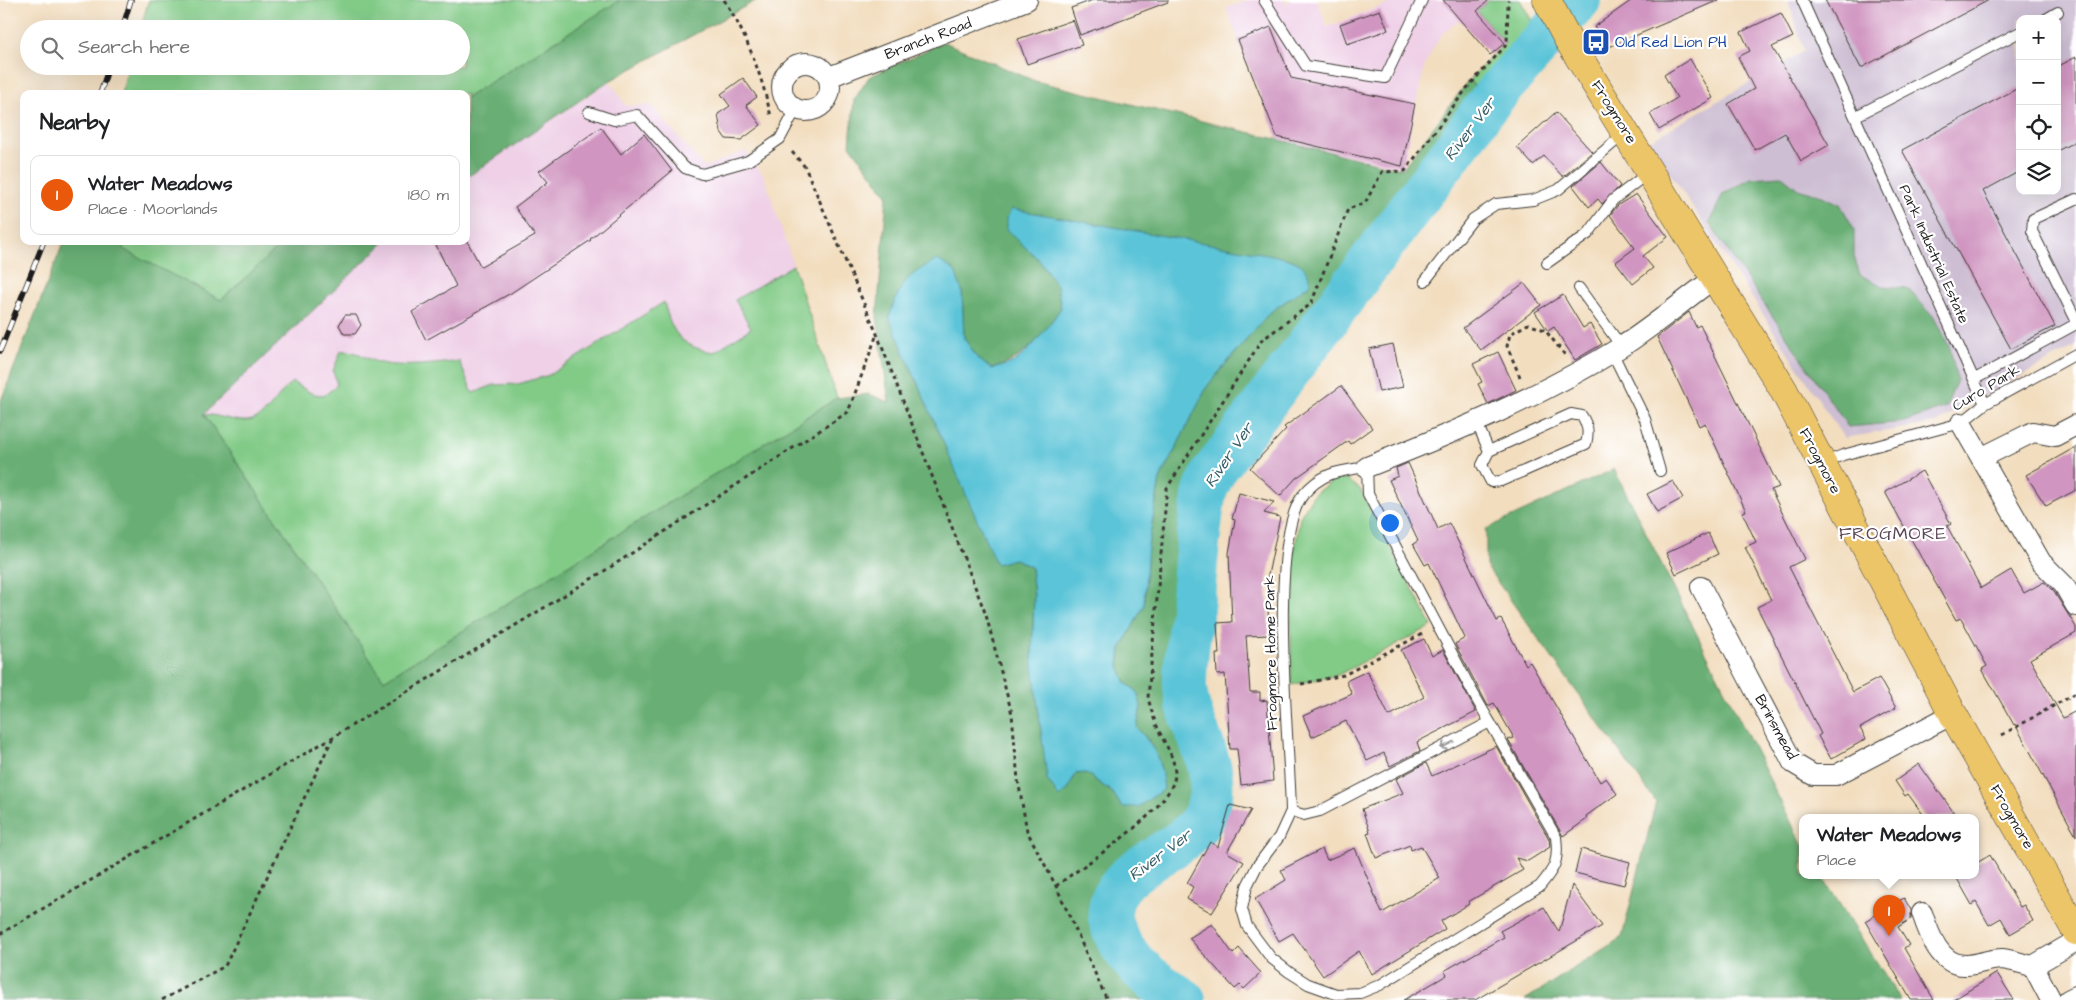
<!DOCTYPE html>
<meta charset="utf-8">
<style>
:root{--surface:#fff;--page:#f2f2f2;--text:#202124;--muted:#757577;--line:#e0e0e0;--accent:#ea580c}
body{margin:0;font-family:"Architects Daughter",sans-serif;background:var(--page);color:var(--text)}
.controls{position:absolute;right:15px;top:15px;display:grid;overflow:hidden;border-radius:10px;box-shadow:0 5px 20px #0002}
.controls button{width:45px;height:45px;display:grid;place-items:center;padding:0;border:0;border-bottom:1px solid var(--line);background:var(--surface);color:var(--text);font:25px sans-serif}
.you{position:absolute;left:1389px;top:522px;width:18px;height:18px;margin:-12px;border:4px solid #fff;border-radius:50%;background:#1a73e8;box-shadow:0 0 0 8px #1a73e833}
.badge{display:grid;place-items:center;width:32px;height:32px;border-radius:50%;background:var(--accent);color:#fff;font-size:16px;font-weight:700}
.pin{position:absolute;translate:-50% -41px;filter:drop-shadow(0 1px 2px #0008)}
.pin::after{content:'';position:absolute;top:26px;width:18px;height:15px;background:inherit;clip-path:polygon(0 0,100% 0,50% 100%)}
.popup{position:absolute;left:1799px;top:814px;width:180px;height:65px;box-sizing:border-box;display:grid;place-content:center;border-radius:10px;background:var(--surface);filter:drop-shadow(0 1px 4px #0005);font-size:16px;white-space:nowrap;color:var(--muted)}
.popup b{font-size:19px;color:var(--text)}
.popup::after{content:'';position:absolute;left:50%;top:100%;margin-left:-10px;border:10px solid transparent;border-top-color:var(--surface)}
.list{margin:0;padding:0;list-style:none}
h2{display:flex;justify-content:space-between;align-items:center;height:65px;margin:0;padding:0 20px;font-size:21px}
h2 small{font-size:16px;font-weight:400;color:var(--muted)}
.list li{display:grid;grid-template-columns:32px 1fr auto;gap:15px;align-items:center;box-sizing:border-box;height:80px;margin:0 10px 10px;padding:0 10px;border:1px solid var(--line);border-radius:10px}
.list b{display:block;font-size:19px;white-space:nowrap}
.list p{margin:0;font-size:16px;white-space:nowrap;color:var(--muted)}
.list em{font-size:16px;font-style:normal;color:var(--muted)}
.icon{flex:none;width:28px;height:28px;fill:none;stroke:currentColor;stroke-width:2;stroke-linecap:round;stroke-linejoin:round}
.map{position:relative;flex:none;width:2076px;height:1000px;overflow:hidden}
.search{position:absolute;background:var(--surface);box-shadow:0 5px 20px #0002;left:20px;top:20px;width:450px;height:55px;display:flex;align-items:center;gap:12px;box-sizing:border-box;padding:0 18px;border-radius:28px;color:var(--muted);font-size:19px}
.panel{position:absolute;background:var(--surface);box-shadow:0 5px 20px #0002;left:20px;top:90px;width:450px;height:155px;border-radius:10px}
.map>svg:first-child{display:block}
</style>
<div class="map">
<svg width="2076" height="1000" viewBox="0 0 2076 1000">
<rect width="100%" height="100%" fill="#fff"/>
<filter id="ink" filterUnits="userSpaceOnUse"><feTurbulence type="fractalNoise" baseFrequency=".02" numOctaves="2"/><feDisplacementMap in="SourceGraphic" scale="10" xChannelSelector="R" yChannelSelector="G"/><feConvolveMatrix kernelMatrix="1 2 1 2 8 2 1 2 1" color-interpolation-filters="sRGB"/></filter>
<filter id="wash" filterUnits="userSpaceOnUse"><feTurbulence type="fractalNoise" baseFrequency=".0096" numOctaves="4" result="noise"/><feDisplacementMap in="SourceGraphic" scale="20" xChannelSelector="R" yChannelSelector="G"/><feGaussianBlur stdDeviation="1.12" result="paint"/><feColorMatrix in="noise" values="0 0 0 0 0 0 0 0 0 0 0 0 0 0 0 0 0 1.4 0 .05"/><feComposite in="paint" operator="in"/></filter>
<g filter="url(#wash)">
<rect width="100%" height="100%" fill="#f2ddbe"/>
<path fill="#efd0e7" d="M1249,0H1283L1285,3L1292,0H1317L1327,27L1397,0H1489L1477,11L1474,8L1442,34L1434,47L1425,65L1420,86L1403,168L1278,139L1226,8Z
M610,81L626,106L651,105L704,167L746,151L764,176L837,398L384,680L204,414L386,241H466V178Z"/>
<path fill="#cdbed3" fill-rule="evenodd" d="M1788,0H2076V346L1936,423L1844,438L1649,141L1804,51ZM2020,19H2057V191H2020Z"/>
<path fill="#82cb87" stroke="#4f7452" d="M149,0H620L466,98V94H121L129,66H461V29H140Z
M1489,0H1520L1540,35L1484,96L1469,80L1505,43L1477,11Z
M125,241H285L221,300L122,249Z
M793,265L837,398L384,680L204,414C217,415 230,420 242,421C266,423 276,395 292,382L313,394L325,395L337,385L333,371L341,351C357,349 367,360 381,363C401,368 439,364 459,361L473,393L494,385L518,384L549,375L664,302C672,333 680,347 714,352L751,328L735,300Z
M1346,479L1360,489L1432,626L1338,675L1291,685V573L1300,517L1314,494L1334,480Z"/>
<path fill="#69af74" stroke="#426648" fill-rule="evenodd" d="M620,0H757L604,84L466,178V98Z
M944,42L1035,81L1397,168H1403L1469,80L1484,96L1417,178L1196,478L1192,494L1193,520L1189,576L1181,645V699L1204,792L1199,814L1174,841L1133,858L1109,876L1099,894L1095,911L1099,937L1114,957L1142,986L1165,1000H0V403L64,241H125L123,249L221,300L285,241H386L204,414L384,680L837,398L869,394L889,402L877,317L887,195L850,145L854,100L869,77ZM1006,229L1310,284L1269,313L1208,385L1160,479L1148,546L1144,605L1121,649L1119,666L1126,683L1137,691L1141,706L1137,728L1152,744L1122,807L1113,793L1086,773L1075,774L1068,789L1032,658L1034,595L1031,567L1015,559L996,563L938,260L962,291L964,338L978,359L992,369C1026,358 1041,337 1061,308L1057,286L1040,261Z
M1782,176L1798,189L1822,196L1840,204L1854,229V256L1860,275L1883,286L1907,288L1933,316L1950,348L1957,380L1946,407L1904,422L1848,427L1709,223L1723,194L1751,178Z
M1614,469L1803,846V875H1821L1901,1000H1525L1622,937L1656,802L1486,566V529Z"/>
<path fill="#5cc4d8" stroke="#3c707a" d="M1012,209L1272,255C1292,260 1308,261 1310,284L1269,313L1208,385L1160,479L1148,546L1144,605L1121,649L1119,666L1126,683L1137,691L1141,706L1137,728C1156,748 1161,761 1164,789L1138,807H1122L1113,793L1086,773L1075,774L1068,790L1059,797L1047,779L1032,658L1034,595L1031,567L1015,559L996,564L889,317C900,284 906,275 938,260L955,271L962,291L964,338L978,359L992,369C998,367 1005,366 1011,363C1029,354 1049,325 1061,308L1057,286L1040,261L1006,229V218Z"/>
<g fill="none" stroke-linecap="round" stroke-linejoin="round">
<path stroke="#5cc4d8" stroke-width="44" d="M1184,1000C1155,982 1129,965 1115,933C1112,926 1109,919 1110,911C1115,860 1193,855 1208,807C1223,762 1185,725 1185,683C1185,659 1189,635 1192,611C1195,571 1198,531 1205,491L1215,470L1494,96L1579,0"/>
</g>
<g id="blocks">
<path fill="#d096c1" d="M1093,0H1168V2L1080,35L1071,8Z
M1443,0H1489L1477,11L1505,43L1490,55Z
M1632,0H1719L1609,47L1594,27Z
M1825,0H1989L1861,68Z
M1380,10L1388,30L1347,44L1340,24Z
M1781,13L1793,37L1772,47L1829,145L1801,161L1785,133L1755,150L1728,104L1754,89L1738,57L1750,51L1741,32Z
M1073,20L1082,45L1027,64L1018,39Z
M1271,27L1291,78L1415,104L1402,166L1277,137L1238,40Z
M2076,57V141L2057,151V67Z
M1690,59L1713,98L1659,130L1650,114L1677,98L1664,75Z
M743,78L757,97L746,105L761,125L741,140L726,139L721,132L718,114L730,106L721,94Z
M2020,87V171L1983,191L2055,326L2011,349L1902,150Z
M1556,112L1592,152L1564,176H1562L1544,156L1533,165L1517,147Z
M601,127L621,154L644,134L672,171L590,239L591,240L511,293L426,340L412,312L456,286L434,241H467L481,267L535,236L515,207L548,182L539,171Z
M1601,162L1620,186L1602,204L1598,199L1589,207L1573,186Z
M1636,194L1668,237L1643,256L1653,268L1633,284L1616,262L1635,248L1610,215L1618,205Z
M1524,283L1541,305L1481,350L1463,328Z
M1563,295L1583,328L1590,324L1602,344L1575,360L1554,327L1548,331L1535,312Z
M1689,312L1696,327L1700,325L1779,487L1771,490L1805,559L1789,567L1853,692L1879,678L1896,708L1860,728L1866,739L1831,759L1818,736L1821,734L1757,607L1771,600L1745,547L1756,542L1742,512L1746,511L1705,423L1699,426L1657,337Z
M345,315H356L361,325L355,334H344L339,325Z
M1393,344L1403,387L1379,392L1369,349Z
M1498,352L1516,390L1488,404L1478,384L1482,382L1473,364Z
M1341,386L1372,428L1350,444L1348,441L1296,478L1280,496L1250,468L1286,429L1284,427Z
M2076,447V490L2046,506L2026,475Z
M1408,463L1438,529L1449,523L1497,621L1501,619L1526,665L1530,662L1600,782L1606,778L1617,794L1586,816L1587,819L1563,836L1508,740L1514,738L1494,703L1488,706L1455,644L1465,638L1429,563L1425,565L1413,544L1418,541L1389,480L1398,476L1396,468Z
M1922,471L1951,524L1947,526L1981,588L2011,570L2024,593L2044,582L2054,592L2076,627V633L2030,659L2063,718L2076,711V836L2015,724L2014,725L1982,669L1987,666L1961,618L1956,620L1885,492Z
M1673,481L1683,498L1657,512L1647,494Z
M1239,493L1274,502L1264,513L1280,517L1267,580L1269,635L1246,636L1250,692H1260V701L1267,700L1273,781L1241,785L1237,749H1230L1225,674L1217,675L1216,654H1219L1217,623L1232,622L1229,553L1235,520L1232,519Z
M1708,533L1718,554L1676,574L1666,553Z
M1424,639L1432,656L1443,650L1476,712L1417,742L1420,751L1390,766L1384,753L1367,761L1346,721L1312,737L1303,716L1352,694L1346,681L1367,671L1389,716L1424,697L1401,650Z
M1496,746L1549,839L1550,847L1528,861L1516,858L1523,870L1468,902L1469,904L1441,921L1445,929L1372,974L1359,951L1323,976L1293,933L1279,941L1255,899L1286,880L1281,870L1322,849L1327,860L1355,848L1382,913L1440,878L1421,846L1411,850L1410,845L1376,858L1367,833L1370,832L1362,809L1403,793L1396,779L1426,763L1432,776Z
M1919,764L1957,817H1925L1908,794L1905,796L1895,781Z
M1230,805L1251,810L1227,852L1244,862L1212,913L1187,899L1193,887L1187,883L1210,842L1218,847Z
M1581,849L1630,862L1624,885L1575,873Z
M1990,855L2020,907L2024,905L2033,921L2010,934L2001,918L1989,925L1976,902L1972,905L1955,875H1975V864Z
M1572,885L1602,926L1475,1000H1404L1447,975L1444,971L1504,937L1500,931L1544,907L1559,932Z
M1904,898L1911,910V919L1898,927L1909,945L1904,948L1934,1000H1911L1865,921Z
M1212,924L1233,954L1239,948L1261,973L1244,989L1240,985L1235,989L1189,938Z
M1997,973L2014,1000H1953Z"/>
</g>
</g>
<g filter="url(#ink)">
<use href="#blocks" fill-opacity="0" stroke="#3c3934" stroke-width="1"/>
<g fill="none" stroke-linecap="round" stroke-linejoin="round">
<defs>
<path id="lane" d="M1264,0L1306,66L1385,78L1422,0
M1802,0L1985,404
M2046,19L2058,12
M589,112L614,120L637,115L685,168L702,174L748,161L780,139L796,109
M1856,116L2020,32
M2076,199L2033,219L2032,231L2076,320
M1547,263L1588,234L1613,200L1648,173
M1425,281L1473,219L1496,204L1533,200L1558,190L1624,134
M1579,288L1621,346
M1612,352L1645,419L1660,471
M1975,379L2076,324
M1476,421L1489,451L1571,414L1582,416C1588,426 1589,432 1586,444L1501,481L1491,482L1482,465L1489,451
M1823,463L1843,455L1961,423L1985,404L2076,354
M1367,467L1368,494L1473,693L1556,837C1559,861 1555,868 1540,886L1380,985L1360,993L1336,994L1308,984L1289,972L1271,958L1247,926L1242,909L1247,886L1257,866L1279,837L1291,811C1290,746 1267,541 1303,495C1322,472 1339,471 1367,467Z
M1291,811L1304,815L1320,811L1490,722"/>
<path id="street" d="M782 87a24 24 0 1 1 48 0a24 24 0 1 1-48 0Z
M829,77L1027,0
M1961,423L2041,562L2064,585L2076,606
M1981,458L2033,432L2055,436L2076,425
M1367,467C1453,433 1542,396 1621,347C1654,326 1684,300 1716,277
M1701,587L1793,763L1813,775H1836L1953,714
M1922,913C1929,934 1940,967 1967,965C1979,964 1991,959 2002,959C2012,960 2023,964 2033,966
M2051,1000L2033,966L2076,941
M2068,1000L2076,996"/>
<path id="primary" d="M1547,0L1567,38L1783,389L1953,714L2076,931"/>
</defs>
<use href="#lane" stroke="#3c3934" stroke-width="12"/>
<use href="#street" stroke="#3c3934" stroke-width="22"/>
<use href="#primary" stroke="#3c3934" stroke-width="29"/>
<path stroke="#3c3934" stroke-width="3" stroke-dasharray="4 4" stroke-linecap="butt" d="M724,0C747,35 762,76 771,117
M792,152L805,167L877,334L986,615L1012,714L1018,780L1027,831L1056,886L1107,1000
M1520,377L1507,346L1510,334L1528,324L1545,330L1565,355
M1301,684L1344,675L1424,633
M2002,735L2076,693
M1056,886C1083,865 1176,808 1175,773C1174,756 1166,746 1159,731C1154,720 1151,709 1148,698L1167,488L1262,340L1311,304L1348,209L1365,203L1382,172L1405,171L1467,88L1507,44L1508,0
M0,934L333,737L609,568L848,412L877,334
M162,1000L225,966L333,737"/>
<use href="#lane" stroke="#fff" stroke-width="10"/>
<use href="#street" stroke="#fff" stroke-width="20"/>
<use href="#primary" stroke="#edc569" stroke-width="28"/>
<defs>
<path id="rail" d="M122,29L131,0
M100,94L109,66
M0,351L44,241"/>
</defs>
<use href="#rail" stroke="#1c1c1c" stroke-width="5.5"/>
<use href="#rail" stroke="#fff" stroke-width="4" stroke-dasharray="11" stroke-linecap="butt"/>
</g>
<defs><path id="oneway-shaft" d="M-6 0H5M1.5-3L5.5 0L1.5 3" fill="none" stroke-width="1.6" stroke-linecap="round" stroke-linejoin="round" transform="scale(1.25)"/></defs>
<use stroke="#999" href="#oneway-shaft" transform="translate(1447 745) rotate(153)"/>
</g>
<defs>
<symbol id="bus-square" viewBox="-11 -11 22 22"><rect x="-9" y="-9" width="18" height="18" rx="4" fill="#1a4fb4" stroke="#fff"/><path d="M-5-6H5V4H4V6H2V4H-2V6H-4V4H-5ZM-3.5-4V0h7V-4ZM-3.5 1.2v1.5H-2V1.2ZM2 1.2v1.5H3.5V1.2Z" fill="#fff"/></symbol>
</defs>
<g fill-rule="evenodd">
<use href="#bus-square" x="1580" y="26" width="32" height="32"/>
</g>
<g text-anchor="middle" dominant-baseline="central" stroke-width="4.5" stroke-linejoin="round" paint-order="stroke">
<g font-size="15" fill="#1c1c1c" stroke="#fff">
<text transform="translate(928 39) rotate(-21)">Branch Road</text>
<text transform="translate(1614 112) rotate(58)">Frogmore</text>
<text transform="translate(1934 254) rotate(66)">Park Industrial Estate</text>
<text transform="translate(1986 388) rotate(-31)">Curo Park</text>
<text transform="translate(1820 461) rotate(62)">Frogmore</text>
<text transform="translate(1271 653) rotate(-91)">Frogmore Home Park</text>
<text transform="translate(1776 727) rotate(61)">Brinsmead</text>
<text transform="translate(2012 817) rotate(60)">Frogmore</text>
</g>
<g font-size="15" fill="#164399" stroke="#fff" text-anchor="start">
<text x="1615" y="42">Old Red Lion PH</text>
</g>
<g font-size="16" font-style="italic" fill="#365f67" stroke="#fff">
<text transform="translate(1470 129) rotate(-53)">River Ver</text>
<text transform="translate(1229 455) rotate(-56)">River Ver</text>
<text transform="translate(1160 855) rotate(-37)">River Ver</text>
</g>
<g font-size="18" letter-spacing="1" fill="#5b4756" stroke="#fff">
<text x="1893" y="533">FROGMORE</text>
</g>
</g>
</svg>
<div class="controls">
<button>+</button>
<button>−</button>
<button><svg class="icon" aria-label="locate" viewBox="0 0 24 24"><circle cx="12" cy="12" r="6"/><path d="M12 2v4M12 18v4M2 12h4M18 12h4"/></svg></button>
<button><svg class="icon" aria-label="layers" viewBox="0 0 24 24"><path d="M12 4l9 5-9 5-9-5zM3 14l9 5 9-5"/></svg></button>
</div>
<div class="you"></div>
<div class="pin badge" style="left:1889px;top:936px">1</div>
<div class="popup"><b>Water Meadows</b>Place</div>
<div class="search"><svg class="icon" aria-label="search" viewBox="0 0 24 24"><circle cx="10" cy="10" r="6"/><path d="M15 15l6 6"/></svg>Search here</div>
<section class="panel">
<h2>Nearby<small></small></h2>
<ul class="list">
<li><span class="badge">1</span><div><b>Water Meadows</b><p>Place · Moorlands</p></div><em>180 m</em></li>
</ul>
</section>
</div>
